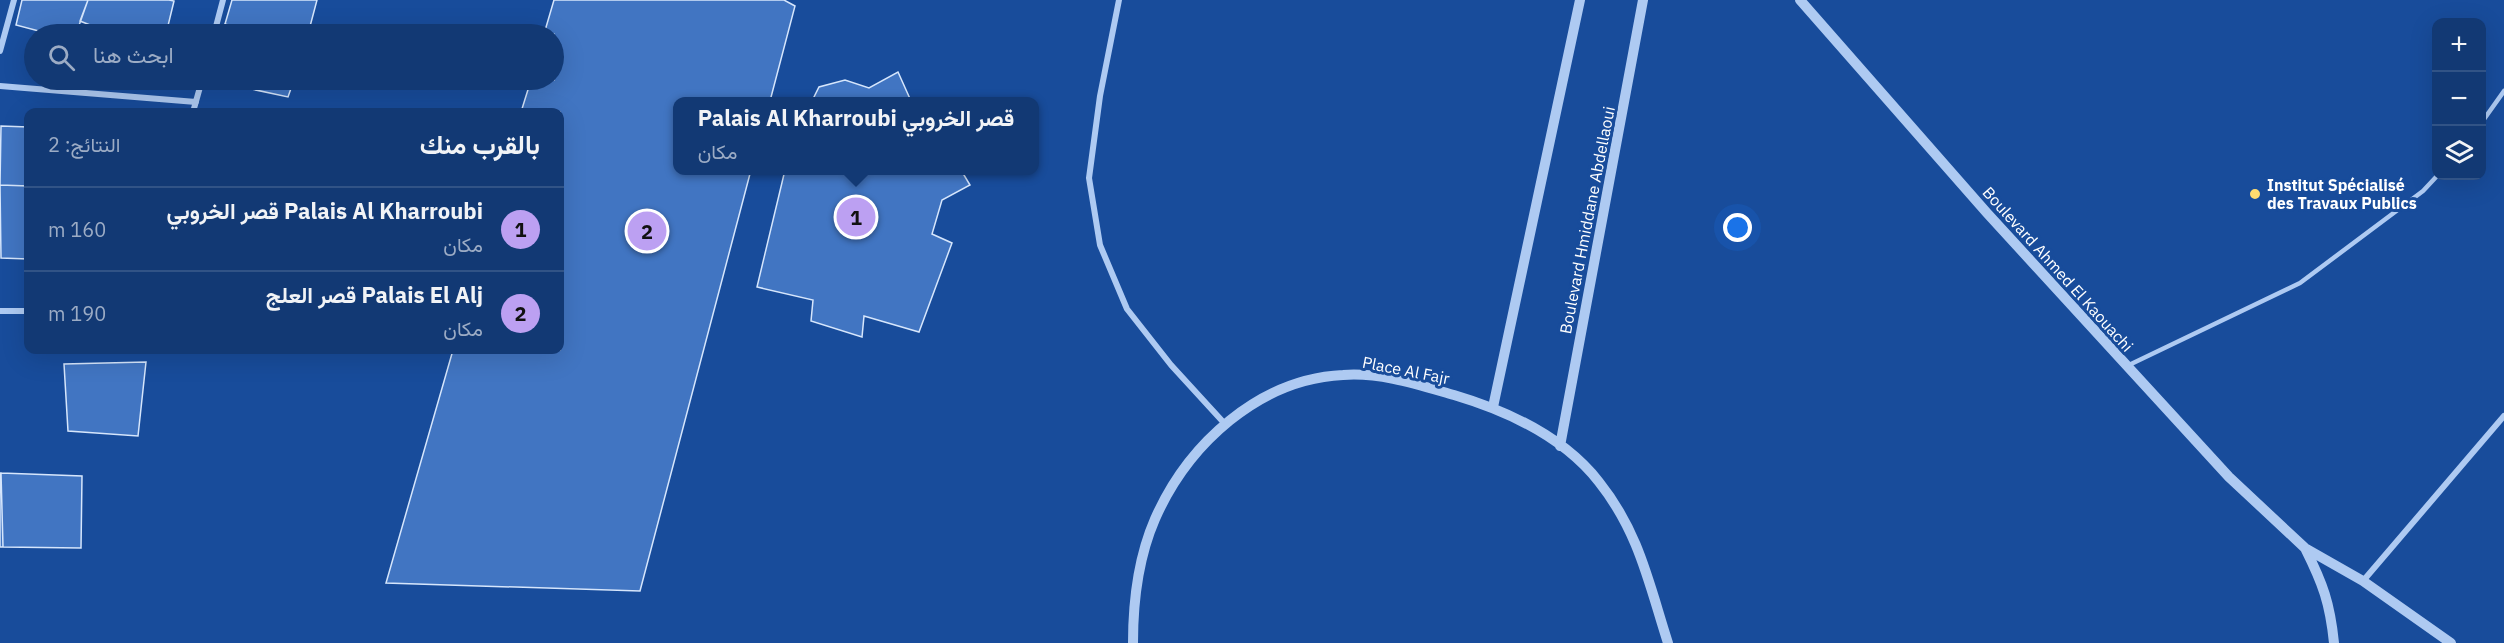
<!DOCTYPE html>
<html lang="ar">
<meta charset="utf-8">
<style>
:root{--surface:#123974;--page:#1b4079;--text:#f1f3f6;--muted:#9cacc5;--line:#315386;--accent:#bca0f2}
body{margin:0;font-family:"IBM Plex Sans",Vazirmatn,sans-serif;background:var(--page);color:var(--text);direction:rtl}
.controls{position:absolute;right:18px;top:18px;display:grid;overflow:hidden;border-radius:12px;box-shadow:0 6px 24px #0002}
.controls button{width:54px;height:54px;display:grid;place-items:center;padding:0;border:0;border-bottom:2px solid var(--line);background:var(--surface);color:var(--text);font:30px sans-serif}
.you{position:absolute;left:1738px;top:228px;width:21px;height:21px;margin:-15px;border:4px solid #fff;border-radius:50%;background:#1a73e8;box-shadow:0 0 0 9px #1a73e833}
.badge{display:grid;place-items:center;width:39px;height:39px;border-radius:50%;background:var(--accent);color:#111;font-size:20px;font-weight:700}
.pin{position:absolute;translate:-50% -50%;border:3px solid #fff;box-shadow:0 2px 6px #0006}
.popup{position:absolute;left:673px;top:97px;width:366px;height:78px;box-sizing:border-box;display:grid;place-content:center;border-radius:12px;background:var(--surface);filter:drop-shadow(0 2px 4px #0005);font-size:20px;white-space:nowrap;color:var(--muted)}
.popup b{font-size:22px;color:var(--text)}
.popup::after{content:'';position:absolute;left:50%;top:100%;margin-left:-12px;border:12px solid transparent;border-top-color:var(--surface)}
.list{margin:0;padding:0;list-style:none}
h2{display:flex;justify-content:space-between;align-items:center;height:78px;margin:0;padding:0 24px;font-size:26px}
h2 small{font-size:20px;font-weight:400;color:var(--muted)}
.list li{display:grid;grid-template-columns:39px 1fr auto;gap:18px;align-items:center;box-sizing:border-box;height:84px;padding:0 24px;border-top:2px solid var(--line)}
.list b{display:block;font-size:22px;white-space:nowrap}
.list p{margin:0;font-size:20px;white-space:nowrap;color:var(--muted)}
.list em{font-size:20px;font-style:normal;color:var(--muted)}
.icon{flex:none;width:33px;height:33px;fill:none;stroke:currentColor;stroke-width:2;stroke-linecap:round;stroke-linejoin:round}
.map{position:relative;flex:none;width:2504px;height:643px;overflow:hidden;direction:ltr}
.search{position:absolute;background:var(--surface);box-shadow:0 6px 24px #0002;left:24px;top:24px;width:540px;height:66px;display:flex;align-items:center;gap:15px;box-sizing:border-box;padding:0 21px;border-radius:33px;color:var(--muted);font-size:22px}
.panel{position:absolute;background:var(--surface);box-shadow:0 6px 24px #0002;left:24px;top:108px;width:540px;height:246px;border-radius:12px;direction:rtl}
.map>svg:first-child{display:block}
</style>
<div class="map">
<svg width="2504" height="643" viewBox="0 0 2504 643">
<rect width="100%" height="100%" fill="#184c9b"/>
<path fill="#4175c2" stroke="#d6e6fc" stroke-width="1.5" d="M22,0H88L76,34H50L16,25Z
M88,0H169L174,1L166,34H98L100,29L80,21Z
M232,0H317L308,34H260L225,24Z
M554,0H784L795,6L770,101H678V170H751L640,591L386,583L453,350H560V112H521L531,80H554V34H544Z
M225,24L260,34H223Z
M898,72L911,101H812L819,87L845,80L869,88Z
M229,80H294L288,97L228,84Z
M1,126L28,127V186L0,185Z
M785,170H961L970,185L942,200L932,234L952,243L919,332L864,316L862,337L811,321L813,300L757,287Z
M0,185L28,186V259L1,258Z
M146,362L138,436L68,431L64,364Z
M0,473H1L3,547H0Z
M1,473L82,476L81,548L3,547Z"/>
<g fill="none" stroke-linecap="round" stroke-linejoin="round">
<path stroke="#aecaf2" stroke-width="4.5" d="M2482,122L2504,91
M2129,365L2300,283L2423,191L2437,176"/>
<path stroke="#aecaf2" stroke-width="6" d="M1119,0L1100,96L1089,178L1100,245L1127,309L1171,365L1225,424
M214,34L223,0
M0,51L14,0
M0,86L196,102
M193,112L202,80
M0,311H28
M2363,581L2504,416"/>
<path stroke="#aecaf2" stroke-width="10" d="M1800,0L1987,213L2229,477L2305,548L2363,581L2451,643
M1493,407L1580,0
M1560,446L1643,0
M2305,548C2323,584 2330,603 2334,643
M1133,643C1133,601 1138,558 1155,519C1188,444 1259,379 1343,375C1380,372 1419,385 1454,395C1508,411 1564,437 1599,482C1639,532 1649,584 1668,643"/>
</g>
<circle fill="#ffdc6f" stroke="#184c9b" stroke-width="2" cx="2255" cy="194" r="6"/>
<g text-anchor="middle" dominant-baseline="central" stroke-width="6" stroke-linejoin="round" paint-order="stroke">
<g font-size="16" font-weight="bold" fill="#fff" stroke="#184c9b" text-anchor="start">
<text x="2267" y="185">Institut Spécialisé<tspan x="2267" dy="18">des Travaux Publics</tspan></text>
</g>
<g font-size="16" fill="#fff" stroke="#184c9b">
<text transform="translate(1587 220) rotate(-79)">Boulevard Hmiddane Abdellaoui</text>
<text transform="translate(2058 269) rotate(48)">Boulevard Ahmed El Kaouachi</text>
<text transform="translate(1406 370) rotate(11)">Place Al Fajr</text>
</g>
</g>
</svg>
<div class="controls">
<button>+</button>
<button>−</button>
<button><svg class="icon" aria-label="layers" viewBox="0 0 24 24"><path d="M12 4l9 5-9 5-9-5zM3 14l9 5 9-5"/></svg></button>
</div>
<div class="you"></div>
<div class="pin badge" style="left:856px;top:217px">1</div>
<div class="popup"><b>Palais Al Kharroubi قصر الخروبي</b>مكان</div>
<div class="pin badge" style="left:647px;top:231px">2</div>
<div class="search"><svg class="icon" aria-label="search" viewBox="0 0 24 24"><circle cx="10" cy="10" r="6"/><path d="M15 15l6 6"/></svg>ابحث هنا</div>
<section class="panel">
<h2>بالقرب منك<small>النتائج: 2</small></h2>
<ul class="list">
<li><span class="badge">1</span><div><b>Palais Al Kharroubi قصر الخروبي</b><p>مكان</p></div><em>160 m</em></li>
<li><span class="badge">2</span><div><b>Palais El Alj قصر العلج</b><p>مكان</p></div><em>190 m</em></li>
</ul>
</section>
</div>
